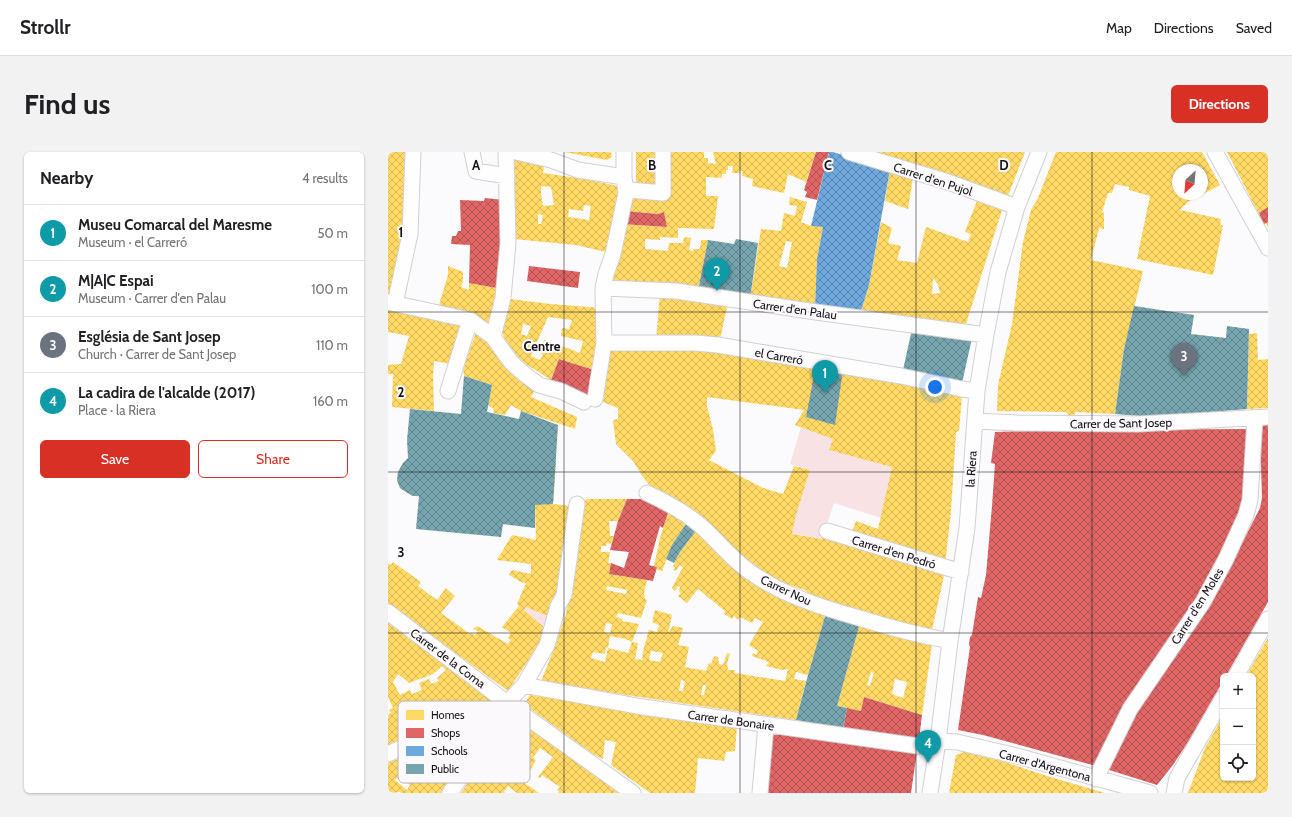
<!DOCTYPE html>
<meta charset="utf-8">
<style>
:root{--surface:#fff;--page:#f2f2f2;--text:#202124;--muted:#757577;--line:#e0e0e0;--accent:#d93025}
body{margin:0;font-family:Cabin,sans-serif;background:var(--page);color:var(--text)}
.controls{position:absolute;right:12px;bottom:12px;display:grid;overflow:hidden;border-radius:6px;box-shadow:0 1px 3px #0004}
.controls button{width:36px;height:36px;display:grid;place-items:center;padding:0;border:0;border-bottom:1px solid var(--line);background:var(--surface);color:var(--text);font:20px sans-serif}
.compass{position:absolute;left:784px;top:12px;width:36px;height:36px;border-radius:50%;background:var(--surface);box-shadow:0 1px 3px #0004;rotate:206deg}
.you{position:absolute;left:547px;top:235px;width:14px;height:14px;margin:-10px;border:3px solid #fff;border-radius:50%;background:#1a73e8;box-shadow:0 0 0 6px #1a73e833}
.badge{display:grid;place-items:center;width:26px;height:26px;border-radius:50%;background:var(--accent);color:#fff;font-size:13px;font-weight:700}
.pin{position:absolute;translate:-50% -33px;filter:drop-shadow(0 1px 2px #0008)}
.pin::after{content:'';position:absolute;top:21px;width:14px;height:12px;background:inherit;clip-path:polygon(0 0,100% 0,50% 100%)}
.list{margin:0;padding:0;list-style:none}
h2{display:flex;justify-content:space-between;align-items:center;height:52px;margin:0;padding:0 16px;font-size:17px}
h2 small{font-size:13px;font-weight:400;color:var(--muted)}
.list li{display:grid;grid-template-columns:26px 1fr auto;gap:12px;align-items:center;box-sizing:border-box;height:56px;padding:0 16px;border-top:1px solid var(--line)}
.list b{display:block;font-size:15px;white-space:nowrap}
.list p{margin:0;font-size:13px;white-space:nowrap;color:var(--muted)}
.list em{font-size:13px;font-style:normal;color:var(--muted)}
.actions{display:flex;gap:8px;padding:12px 16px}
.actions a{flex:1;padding:9px 0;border:1px solid var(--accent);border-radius:6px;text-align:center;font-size:14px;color:var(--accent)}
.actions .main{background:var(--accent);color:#fff}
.icon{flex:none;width:22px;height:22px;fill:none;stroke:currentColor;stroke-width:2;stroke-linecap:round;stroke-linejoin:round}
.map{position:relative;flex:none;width:880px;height:641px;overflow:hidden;border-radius:6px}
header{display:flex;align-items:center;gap:24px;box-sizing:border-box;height:56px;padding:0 20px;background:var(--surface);border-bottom:1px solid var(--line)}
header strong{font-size:19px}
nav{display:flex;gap:22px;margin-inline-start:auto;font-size:14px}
.intro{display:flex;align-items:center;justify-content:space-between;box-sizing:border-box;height:96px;padding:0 24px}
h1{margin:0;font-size:28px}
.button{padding:10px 18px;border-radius:6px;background:var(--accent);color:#fff;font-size:14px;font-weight:700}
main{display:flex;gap:24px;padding:0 24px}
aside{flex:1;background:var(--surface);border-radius:6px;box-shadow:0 1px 3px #0004}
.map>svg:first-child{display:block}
</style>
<header>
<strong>Strollr</strong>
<nav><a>Map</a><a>Directions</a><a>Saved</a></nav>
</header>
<div class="intro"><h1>Find us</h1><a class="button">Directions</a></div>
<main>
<aside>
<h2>Nearby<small>4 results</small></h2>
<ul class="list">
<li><span class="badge" style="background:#0f9aa8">1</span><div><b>Museu Comarcal del Maresme</b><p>Museum · el Carreró</p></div><em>50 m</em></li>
<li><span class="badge" style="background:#0f9aa8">2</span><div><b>M|A|C Espai</b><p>Museum · Carrer d'en Palau</p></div><em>100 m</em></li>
<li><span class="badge" style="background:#6b7280">3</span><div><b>Església de Sant Josep</b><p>Church · Carrer de Sant Josep</p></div><em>110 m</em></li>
<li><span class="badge" style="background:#0f9aa8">4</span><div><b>La cadira de l'alcalde (2017)</b><p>Place · la Riera</p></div><em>160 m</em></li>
</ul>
<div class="actions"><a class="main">Save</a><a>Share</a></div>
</aside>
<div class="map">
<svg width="880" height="641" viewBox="0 0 880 641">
<defs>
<pattern id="homes-cross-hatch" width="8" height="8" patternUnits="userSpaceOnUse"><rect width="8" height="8" fill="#ffd966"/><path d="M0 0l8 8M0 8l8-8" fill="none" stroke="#dab958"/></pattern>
<pattern id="shops-cross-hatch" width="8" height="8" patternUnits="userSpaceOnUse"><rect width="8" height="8" fill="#e06666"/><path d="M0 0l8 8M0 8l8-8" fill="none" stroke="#b45353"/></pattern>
<pattern id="schools-cross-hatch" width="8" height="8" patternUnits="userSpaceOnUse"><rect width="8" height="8" fill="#6fa8dc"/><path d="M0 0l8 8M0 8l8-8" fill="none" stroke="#5a87b1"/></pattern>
<pattern id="public-cross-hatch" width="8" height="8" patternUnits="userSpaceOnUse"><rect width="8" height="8" fill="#76a5af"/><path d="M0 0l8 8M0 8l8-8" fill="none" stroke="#60858d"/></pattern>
</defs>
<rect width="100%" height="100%" fill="#fbfafc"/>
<path fill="#f9e2e4" d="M413,275L445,287L441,298L504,315L493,366L446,351L434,387L404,382L408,363L422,318L402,312Z
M138,455L162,465L158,477L136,458Z"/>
<path fill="url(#homes-cross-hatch)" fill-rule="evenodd" d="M0,0H19L17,85L4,146L0,145Z
M176,0H223L224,5L219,8Z
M248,0H270V33L248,31Z
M282,0H316V6H320V11L328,12L325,0H428L418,30L400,22L396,41L364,34L365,27L354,24L355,19H353L352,21H344L345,14H340V18H338V22H334V26L318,25V44H330L326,77L290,76V86L272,85V88L257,87V97L280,99L281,91H295L296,85L303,86L301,98L305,99L306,97H312L313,88H320L310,139L225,129L234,72L279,75L276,60L270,62L237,59L242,42L277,44Z
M477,0H637L620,44Z
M668,0H814L832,33L800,50L792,58L833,67L832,73H835L825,123L749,107L762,44L741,38V35L727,32L724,41H720L714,60L716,61V77L711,76L703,108L755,119L736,197L727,262L688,260L686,263H680L678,260L609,259L610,233L624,172L635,90L643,58L650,46ZM790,18H814V42H790Z
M839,0H880V76L878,71L876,72Z
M126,3L157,9L155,21L196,27L235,35L222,101L188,93L126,87ZM153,34L163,35L166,53L155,54L153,43ZM196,53L203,54L201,68L180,65L181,57L195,59ZM150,62L155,63L153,72H150Z
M502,18L525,26L520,57L497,49Z
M402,45L419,50L413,70L423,74L435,75L429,107L427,156L362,147L373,77L393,79L396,61L407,64L409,54L401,53ZM398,89L404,90L399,116L391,114Z
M590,46L615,55L577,175L472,162L481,133L493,70L504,76L500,91L513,94L509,108L529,111L538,75L580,90L583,82L577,80ZM545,126L550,133L552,141L544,142Z
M60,114L75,120V129L73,135L81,138V131L114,137L105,174L51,153L60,123Z
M272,141L340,150L332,188H268Z
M122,147L162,152L213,156L206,218L171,207L163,228L138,212L130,205L116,186L114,178ZM160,165L184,168L181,177L174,176L173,184L195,189L192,201L171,193L169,201L162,198L163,190L156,188L154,195L148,192ZM135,172L143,174L139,184L133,182ZM145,199L155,202L152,208L143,204Z
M0,153L76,171L63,212L46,209L45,223L46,259L4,255L5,222H0V213L13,212L21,184L0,180Z
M89,178L148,236L143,245L189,265L187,277L133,259L123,253L117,263L105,261L106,257L100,253L104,233L76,224L75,216Z
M869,181L870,208L880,207V256L859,257L861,182Z
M222,193L288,194L428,213L574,243L571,279L568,280L563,359L557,413L463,383L468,369L490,377L504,315L441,298L445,287L407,273L416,258L319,245V254L325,278L328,299L321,308L375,336L395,342L406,314L422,318L408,363L404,382L434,387L436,381L557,419L544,478L476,461L428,445L418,440L419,439L402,433L401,435L381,425L354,406L327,379L275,339L274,341L262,334L255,325L245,309L228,292L225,268L230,267V256L215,250Z
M27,304L168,311L165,352L182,354L170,443L162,465L138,455L136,458L158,477L153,489L120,539L0,452V411L3,413L5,410L33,430L30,434L49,448L58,436L67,444L53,461L82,482L83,481L87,483L90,479L85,477L89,474L120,492L123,488L120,486L123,481L114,475L131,454L129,452L138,431L133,430L121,423L124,418L143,422V412L109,408L124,383L148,388L147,353L160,352L25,344L12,336L9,328L10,320L15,311L20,306Z
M199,347H239L230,369H221L222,384H226L223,392L219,391L218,394H213V400H222L220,411H223L221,422L259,428L256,441L257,447L259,448L253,466L230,461L228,465L235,467L234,469L251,472L244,490L250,491L247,507L254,508L255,499L261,478L269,480L271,473L264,470L267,458L284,463L280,481L285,474L295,476L290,493L301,495L297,515L318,519L321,511L323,512L326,504L330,505L331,512L335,513L339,501L342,502L339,511L340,518H346L347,521L397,529L400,517L394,518L378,514L381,510L364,504L365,501L368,503L370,499L361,493L375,470L367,466L364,471L352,465L350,468L346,464L344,467L336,462L337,459L310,437L299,451L290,444L293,441L291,440L292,435L290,434L287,439L284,436L295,415L292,413L288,419L285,418L287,416L285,414L292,400L309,377L331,398L438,461L420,523L408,520L406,527L418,529L408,568L238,543L153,529L166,497L178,462L196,349ZM219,434L239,438L238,442L218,438ZM218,471L224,472L222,482L216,480ZM222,484L238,487L244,490L240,501L220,496L217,510L203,506L205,500L217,502L218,495L220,496ZM263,499L275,501L272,510L261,508ZM293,528L297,529L295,539H291ZM315,533H318L316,543H313Z
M281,358L300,369L284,393L274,419L268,417L269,415L266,414L272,386Z
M0,471L110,551L94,574L80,559L0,597V563L3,561L1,558L5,556L0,545ZM54,514L58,518L49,526L51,529L43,532L41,527L31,531L34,538L24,542L22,538L12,543L5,530L10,522L21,531L45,522Z
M472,471L544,492L534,563L476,545L473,559L449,554ZM483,520L486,521L482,534L479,533ZM507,527L519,530L515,546L504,542Z
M880,486V641H800L817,596L835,564V626H865V524H858Z
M142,543L349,573L347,599L338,600L336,609L310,606L307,641H262L223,613L228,590L217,588L215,607L205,602L136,552Z
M126,563L236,641H170L171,639L169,638L172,635L154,623L152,626L150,625L165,605L152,596L145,606L148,608L142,619L136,616L132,622L135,624L132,628L151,641H129L120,634L116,640L118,641H73Z
M67,587L76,588L87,596L56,641H13L12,640L3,641L0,639V611L54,589ZM10,625L22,633L19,638L7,628Z
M576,600L614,609L659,624L717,641H561L568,603Z"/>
<path fill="url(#shops-cross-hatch)" d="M428,0H441L429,48L417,45L419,40L416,38Z
M97,46L116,48L114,137L81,131L82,93L63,92L64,84H68L70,79H73L72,48L96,49Z
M880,55V70L876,72L871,61Z
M237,59L270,62L276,60L279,75L234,72Z
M141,114L192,120L190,136L139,129Z
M171,207L206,218L200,243L184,239L163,228Z
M876,273H880V450L838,524H835V529L800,590L785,613L769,633L718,617L745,562L844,411L872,356L874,346L872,278Z
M860,277L858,342L852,365L814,441L708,614L595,583L570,578L582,495L581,492L582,485L584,483L590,445L593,446L598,423L604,354L607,312L603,311L607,280L676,278Z
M239,347H252L281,358L275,376L272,374L261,413L269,415L265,429L221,422L223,411L236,416L241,400L222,398L230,369Z
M476,545L534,563L531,588L455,577L459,556L473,559Z
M383,579L529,599L523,641H376Z"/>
<path fill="url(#schools-cross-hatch)" d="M441,0H445L502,18L481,133L472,162L427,156L429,107L435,75L423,74Z"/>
<path fill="url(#public-cross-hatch)" d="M348,87L370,91L362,147L310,139L320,88L346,92Z
M746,154L806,163L803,182L838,186L839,174L861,177L859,257L764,265L727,262L736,197Z
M524,177L584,186L574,231L515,218Z
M428,213L455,218L447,273L418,265Z
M76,224L104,233L99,260L131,267L133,259L170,273L165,352L147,353V376L115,372L113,385L28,377L31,344H25L18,340L12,336L9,328L10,320L15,311L20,306L19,288L22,257L73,262Z
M300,369L309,377L292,400L286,411L278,407L284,393Z
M438,461L472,471L449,554L459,556L455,577L408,568L420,523Z"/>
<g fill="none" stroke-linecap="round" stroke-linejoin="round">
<defs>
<path id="minor" d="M84,0L88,19L119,24
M128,0L163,8L190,18L236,25
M461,0L560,30L629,55
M827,0L880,96
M238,36L241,38L275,41V0
M215,136L288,139L428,160L598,183
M0,150L82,168L105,185L123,210L135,221L151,233L173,239L196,250
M7,152L22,82L25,0
M105,185L115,146L120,91L118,0
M216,191H307L330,193L513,224L574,237L589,239
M60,239L82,168
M207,247L216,191L215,136L218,122L225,102L238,41L236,25V0
M587,269L629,271L750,272L880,265
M259,341C278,350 298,361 313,374C331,390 345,409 365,422C396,443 432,455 468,465C499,475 530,483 562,489
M439,379L573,420
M0,460L119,551L245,641
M848,524L880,467
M136,533L255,555L530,594L550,589L569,590L629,604L762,641
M0,602L42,583L67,578L96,591
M709,627L713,616L742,557L815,450L838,407L858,363L862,348L867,266
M62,641L96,591L119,551L136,533L159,493L170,454L176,443L189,352
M372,641L378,573
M542,641L550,589L562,489L579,376L589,239L598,183L610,120L629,55L651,0
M786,641L789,626L835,546"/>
</defs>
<use href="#minor" stroke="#d1cfd2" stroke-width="17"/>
<use href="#minor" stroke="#fefeff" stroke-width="15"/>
</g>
<path fill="none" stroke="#151216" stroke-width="1" stroke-opacity="0.55" d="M176,0V641M352,0V641M528,0V641M704,0V641M0,160H880M0,320H880M0,481H880"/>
<g text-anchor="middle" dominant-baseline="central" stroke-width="4" stroke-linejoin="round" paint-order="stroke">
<g font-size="12" fill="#151216" stroke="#fcf9fd">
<text transform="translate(545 27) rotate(18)">Carrer d'en Pujol</text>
<text transform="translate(407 157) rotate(8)">Carrer d'en Palau</text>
<text transform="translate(391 204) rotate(10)">el Carreró</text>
<text transform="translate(733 271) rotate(-1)">Carrer de Sant Josep</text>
<text transform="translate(583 317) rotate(-86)">la Riera</text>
<text transform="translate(506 400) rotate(17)">Carrer d'en Pedró</text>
<text transform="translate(398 438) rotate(25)">Carrer Nou</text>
<text transform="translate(809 454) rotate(-58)">Carrer d'en Moles</text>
<text transform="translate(60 506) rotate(37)">Carrer de la Coma</text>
<text transform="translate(343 568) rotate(8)">Carrer de Bonaire</text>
<text transform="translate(657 613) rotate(15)">Carrer d'Argentona</text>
</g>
<g font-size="13" font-weight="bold" fill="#151216" stroke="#fcf9fd">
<text x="154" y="194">Centre</text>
</g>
</g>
<rect x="10" y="549" width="132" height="82" rx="6" fill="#fcf9fd" stroke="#b7b4b8" stroke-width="1"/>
<rect x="18" y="558" width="18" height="10" fill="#ffd966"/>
<rect x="18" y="576" width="18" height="10" fill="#e06666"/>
<rect x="18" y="594" width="18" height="10" fill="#6fa8dc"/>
<rect x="18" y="612" width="18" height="10" fill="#76a5af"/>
<g font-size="11" fill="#151216">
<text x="43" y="567">Homes</text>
<text x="43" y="585">Shops</text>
<text x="43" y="603">Schools</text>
<text x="43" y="621">Public</text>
</g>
<g font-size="13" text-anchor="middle" font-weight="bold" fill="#151216" stroke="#fcf9fd" stroke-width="4" stroke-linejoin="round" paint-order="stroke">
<text x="88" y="18">A</text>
<text x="264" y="18">B</text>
<text x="440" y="18">C</text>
<text x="616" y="18">D</text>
<text x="13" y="85">1</text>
<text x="13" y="245">2</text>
<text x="13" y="405">3</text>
</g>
</svg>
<div class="controls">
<button>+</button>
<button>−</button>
<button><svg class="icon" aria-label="locate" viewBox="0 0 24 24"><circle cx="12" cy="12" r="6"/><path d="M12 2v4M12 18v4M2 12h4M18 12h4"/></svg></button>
</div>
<svg class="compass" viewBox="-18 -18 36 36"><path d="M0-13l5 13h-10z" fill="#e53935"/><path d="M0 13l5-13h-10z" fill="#757577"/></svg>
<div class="you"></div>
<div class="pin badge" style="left:437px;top:241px;background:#0f9aa8">1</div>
<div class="pin badge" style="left:329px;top:139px;background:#0f9aa8">2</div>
<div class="pin badge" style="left:796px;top:224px;background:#6b7280">3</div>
<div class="pin badge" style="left:540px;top:611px;background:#0f9aa8">4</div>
</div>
</main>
